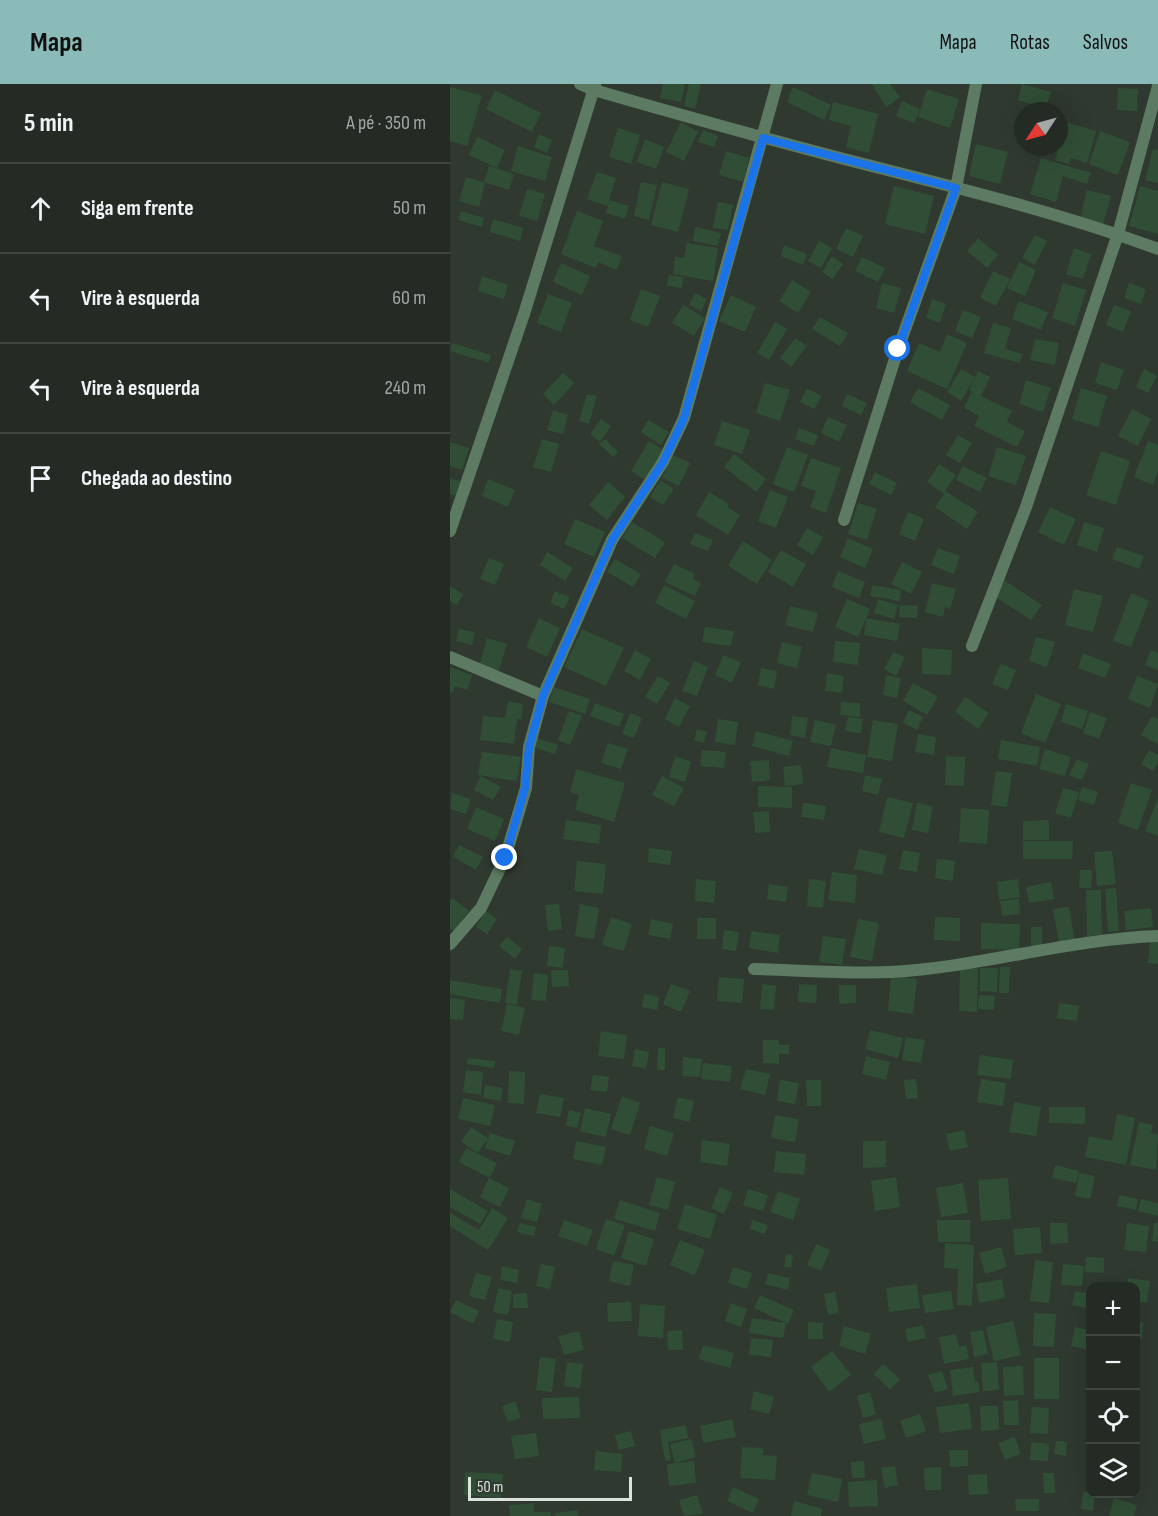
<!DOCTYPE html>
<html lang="pt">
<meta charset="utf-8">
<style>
:root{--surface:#232b24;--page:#2f3731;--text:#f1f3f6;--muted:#a3a7a6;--line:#404741;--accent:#8bbbb9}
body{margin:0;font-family:"Sofia Sans Condensed",sans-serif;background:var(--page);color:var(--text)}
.controls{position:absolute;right:18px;bottom:18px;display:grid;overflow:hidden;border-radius:12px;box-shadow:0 6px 24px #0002}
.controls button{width:54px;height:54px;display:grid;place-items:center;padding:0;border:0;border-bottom:2px solid var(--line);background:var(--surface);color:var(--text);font:30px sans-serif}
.compass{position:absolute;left:564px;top:18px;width:54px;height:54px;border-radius:50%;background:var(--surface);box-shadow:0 6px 24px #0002;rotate:234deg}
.scale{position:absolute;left:18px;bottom:15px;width:164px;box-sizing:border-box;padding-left:6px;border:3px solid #dce2dc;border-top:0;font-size:16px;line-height:21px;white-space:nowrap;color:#dce2dc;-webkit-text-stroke:4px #2f3930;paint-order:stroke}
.stop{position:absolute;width:18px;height:18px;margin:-14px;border:4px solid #1a73e8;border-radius:50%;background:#fff}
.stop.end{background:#1a73e8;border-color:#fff;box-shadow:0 2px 6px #0008}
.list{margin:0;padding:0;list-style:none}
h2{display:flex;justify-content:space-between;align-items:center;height:78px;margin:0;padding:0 24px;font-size:26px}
h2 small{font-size:20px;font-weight:400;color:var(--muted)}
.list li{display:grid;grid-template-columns:39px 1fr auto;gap:18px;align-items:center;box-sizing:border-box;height:90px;padding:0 24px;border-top:2px solid var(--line)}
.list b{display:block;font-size:22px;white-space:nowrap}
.list em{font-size:20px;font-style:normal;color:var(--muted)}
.icon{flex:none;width:33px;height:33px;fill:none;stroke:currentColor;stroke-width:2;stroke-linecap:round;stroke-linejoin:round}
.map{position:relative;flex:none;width:708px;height:1432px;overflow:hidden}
header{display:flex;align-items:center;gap:36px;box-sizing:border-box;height:84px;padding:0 30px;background:var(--accent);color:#111}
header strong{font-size:28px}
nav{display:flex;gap:33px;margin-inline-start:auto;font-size:21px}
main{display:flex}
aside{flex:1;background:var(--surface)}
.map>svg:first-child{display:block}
</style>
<header>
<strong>Mapa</strong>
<nav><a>Mapa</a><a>Rotas</a><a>Salvos</a></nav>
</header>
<main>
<aside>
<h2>5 min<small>A pé · 350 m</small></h2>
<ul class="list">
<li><svg class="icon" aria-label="ahead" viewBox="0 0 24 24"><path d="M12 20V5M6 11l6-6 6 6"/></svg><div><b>Siga em frente</b></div><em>50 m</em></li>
<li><svg class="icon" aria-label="left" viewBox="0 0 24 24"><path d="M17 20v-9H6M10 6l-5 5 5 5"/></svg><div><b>Vire à esquerda</b></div><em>60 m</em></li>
<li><svg class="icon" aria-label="left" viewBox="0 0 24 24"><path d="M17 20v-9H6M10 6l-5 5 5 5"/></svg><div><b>Vire à esquerda</b></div><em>240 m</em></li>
<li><svg class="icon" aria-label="arrive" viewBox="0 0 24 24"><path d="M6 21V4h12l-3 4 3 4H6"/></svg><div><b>Chegada ao destino</b></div></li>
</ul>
</aside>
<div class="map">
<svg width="708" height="1432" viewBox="0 0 708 1432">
<rect width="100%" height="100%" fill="#2f3930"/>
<path fill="#304e35" d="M213,0H235L231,18L210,14Z
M239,0H251L245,25L234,22Z
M422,0H440L450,13L436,23Z
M572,0L601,8L596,25L568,16Z
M0,3L32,12L17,62L0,57Z
M343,3L381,21L374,36L337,18Z
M668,4L688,5L687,27L667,26Z
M477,5L509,15L500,44L468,33Z
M45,6L91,29L82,48L36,25Z
M452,17L470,25L464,39L446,32Z
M383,18L428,30L419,69L396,63L401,42L379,36Z
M231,38L248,48L234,77L216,68Z
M616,38L646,47L637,79L621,74L619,80L605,76Z
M168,44L190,51L181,80L159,73Z
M253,46L268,52L264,63L248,58Z
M650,47L680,58L668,91L639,80Z
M89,50L102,56L97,69L84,63Z
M27,53L55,66L47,84L19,71Z
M195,55L214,63L206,85L187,78Z
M526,60L558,68L550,100L519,92Z
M68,62L102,73L95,97L61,87Z
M703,65L708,66V99L695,96Z
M276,67L299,74L293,98L269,91Z
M591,74L641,89L637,100L613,92L606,118L580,110Z
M39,82L64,90L59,106L34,98Z
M147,88L166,94L157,122L137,115Z
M16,93L35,99L29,123L9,117Z
M191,98L207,101L199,136L184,132Z
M212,98L239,105L228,148L201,141Z
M444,102L484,112L475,150L435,140Z
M690,102L708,107V150L679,142Z
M77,105L95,110L87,137L69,132Z
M637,106L661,112L653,141L630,135Z
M159,116L179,122L175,135L156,129Z
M268,118L283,121L278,146L263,144Z
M11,127L34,134L32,143L8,136Z
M127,127L153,137L144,162L172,172L167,186L148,178L146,184L111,170Z
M43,135L73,144L70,157L40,148Z
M245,143L271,149L268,162L243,157Z
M396,144L413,152L403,173L386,165Z
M585,151L597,157L585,181L572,174Z
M528,154L548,171L537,184L517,167Z
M369,157L382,164L371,184L358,177Z
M237,159L268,164L263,197L223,190L225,173L234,174Z
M334,161L357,170L353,181L331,172Z
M624,164L641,170L633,195L616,190Z
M382,172L393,180L383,195L372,188Z
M412,173L435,184L428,198L405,187Z
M569,178L586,186L575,212L557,204Z
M111,179L140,192L132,211L103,198Z
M543,187L560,195L546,222L530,214Z
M219,191L233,193L232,204L217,202Z
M32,192L58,201L54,215L28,207Z
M342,196L361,208L348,229L329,217Z
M432,199L451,204L444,229L426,224Z
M613,199L636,206L625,242L602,234Z
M679,199L696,205L691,220L674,214Z
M191,205L210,212L198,243L180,236Z
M245,209L257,215L251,227L239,221Z
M98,210L122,219L111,248L87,239Z
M281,211L306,223L295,248L269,237Z
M482,215L496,220L490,239L476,234Z
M569,217L598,228L591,246L562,235Z
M233,221L255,234L244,252L222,239Z
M664,221L681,227L673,248L656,241Z
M513,226L531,233L522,254L505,247Z
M370,233L398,249L390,262L362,245Z
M325,238L337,245L319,276L307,269Z
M543,239L561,244L555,265L572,270L570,279L534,269Z
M497,250L517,259L497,305L457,287L469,259L490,268Z
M345,254L357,262L341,283L330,274Z
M585,255L609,259L605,281L580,276Z
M2,259L41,271L39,279L0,267Z
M651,278L674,286L667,306L645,299Z
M511,285L525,293L511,317L497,308Z
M694,285L707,292L698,309L686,303Z
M528,287L540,293L531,312L562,327L557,338L575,347L567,363L524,342L529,332L514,324L522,307L519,306Z
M113,289L124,299L104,321L93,310Z
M576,296L601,304L593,328L569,320Z
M315,299L340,306L330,337L306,329Z
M357,304L372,312L364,325L350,318Z
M468,304L500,321L492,336L460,318Z
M631,304L657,312L648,343L622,335Z
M137,310L147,312L139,340L129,337Z
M397,310L417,319L411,331L392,322Z
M682,325L701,335L688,362L668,352Z
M103,326L118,331L113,350L97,346Z
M378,333L397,341L389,358L371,349Z
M151,335L161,342L150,358L140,350Z
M198,336L219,348L211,361L191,348Z
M272,337L300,346L292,370L264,361Z
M349,344L368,351L364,362L345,355Z
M508,351L522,359L510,379L496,371Z
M92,355L109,360L101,388L83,383Z
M155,355L168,368L163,373L149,360Z
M199,357L215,367L197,397L181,387Z
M698,357L708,361V387L703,401L684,393Z
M0,358L19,364L12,386L0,382Z
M337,363L358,371L344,408L323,400Z
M547,363L576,372L566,401L538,392Z
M651,367L680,377L666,421L636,411Z
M284,370L316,395L306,408L274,383Z
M223,371L240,379L229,402L212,394Z
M361,374L391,384L376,429L360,423L366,407L351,402Z
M489,380L506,391L495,407L528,428L517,445L485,423L494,410L477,398Z
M513,382L537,394L530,408L506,396Z
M425,388L447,399L441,411L419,400Z
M0,394L12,398L8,413L0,410Z
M38,395L65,406L58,423L32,412Z
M210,396L224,405L213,421L200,413Z
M158,398L175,413L157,436L139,421Z
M320,406L338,413L326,444L308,437Z
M259,408L279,420L277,423L290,431L278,451L246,431Z
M408,419L427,425L417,456L398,450Z
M600,423L626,435L614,461L588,448Z
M458,428L474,435L465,457L449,450Z
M125,435L155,448L144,473L114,460Z
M182,438L215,458L205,474L172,454Z
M634,438L654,444L647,468L627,461Z
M357,444L373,453L363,471L347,461Z
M245,449L263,456L258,467L240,460Z
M398,454L423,465L415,484L390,473Z
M293,457L322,476L307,500L278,482Z
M667,463L694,472L689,485L662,475Z
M488,464L510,472L504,490L481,481Z
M331,466L356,480L343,503L318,488Z
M97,468L123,484L115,497L90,481Z
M39,474L54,480L45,501L30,495Z
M165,475L191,490L183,503L157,488Z
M452,478L472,488L461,510L441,500Z
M224,480L245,490L243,495L251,499L245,512L215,498Z
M388,487L415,498L409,514L382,503Z
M554,496L592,521L581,536L544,512Z
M482,499L506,505L500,525L495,523L493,533L475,528Z
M214,501L245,517L236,535L205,519Z
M422,501L451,506L450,517L420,512Z
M0,502L13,510L7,521L0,517Z
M624,505L653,512L643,548L615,541Z
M105,507L120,513L114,525L100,519Z
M681,509L699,517L681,563L663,557Z
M397,515L420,525L408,553L385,543Z
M428,515L448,521L444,535L424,529Z
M450,521L468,522L467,534L449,533Z
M340,522L368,529L363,548L335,541Z
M89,534L110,544L97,573L76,563Z
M416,534L450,540L447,557L414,551Z
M255,543L284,547L281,562L252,558Z
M9,545L25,548L22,561L6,557Z
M132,545L174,564L156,602L114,583Z
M586,553L605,558L597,583L579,577Z
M37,554L57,560L49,587L29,582Z
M385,557L410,559L408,581L383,578Z
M332,558L352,563L347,584L327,579Z
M472,564L502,566L501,591L472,590Z
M185,566L201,575L190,596L174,587Z
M701,566L708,569V586L695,581Z
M443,568L455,573L446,592L434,585Z
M633,569L661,580L655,594L628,584Z
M273,571L291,578L282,599L265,591Z
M244,577L258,583L247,612L232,607Z
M551,580L566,586L558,606L542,600Z
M0,583L22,591L17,606L5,602L3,609L0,608Z
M311,584L327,587L324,605L308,601Z
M377,589L394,592L392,609L375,607Z
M436,591L451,594L447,614L433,611Z
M208,592L220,599L207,620L195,613Z
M687,592L708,600L700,624L678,615Z
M463,599L488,613L477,631L453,617Z
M104,603L140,615L135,630L99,618Z
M586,610L611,620L595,659L571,649Z
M515,613L539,629L528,645L505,628Z
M225,614L240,622L229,643L215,635Z
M58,617L73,620L71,636L67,635L64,660L30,656L33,632L55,634Z
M391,618L410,619V633L390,631Z
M145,619L174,630L169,643L140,632Z
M616,620L638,627L632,645L611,638Z
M459,626L473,633L467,646L453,639Z
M119,627L132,632L120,661L108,656Z
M640,628L657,634L649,655L633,649Z
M180,629L192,634L184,654L172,650Z
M342,632L358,634L355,654L340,651Z
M702,632L708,635V660L691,651Z
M398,633L413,635L411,649L395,647Z
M268,635L288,638L285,661L265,658Z
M365,636L386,641L381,662L360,658Z
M423,636L448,640L442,677L417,673Z
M247,645L257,648L254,659L244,656Z
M306,647L343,657L339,672L302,662Z
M468,650L486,653L484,671L465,668Z
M86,654L108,661L105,670L83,663Z
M551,656L590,663L587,682L548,675Z
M158,659L178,665L171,685L151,679Z
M381,664L416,671L413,689L377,683Z
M595,665L621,673L615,692L589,685Z
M252,666L276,668L274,684L250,682Z
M699,666L708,671V678L703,687L691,680Z
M32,668L71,673L67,697L28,691Z
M225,672L241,678L235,698L219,693Z
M496,672L515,673L514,702L495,701Z
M627,675L639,680L632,696L619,691Z
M319,676L320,696L302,698L300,677Z
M351,681L353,700L335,702L333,683Z
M126,685L175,699L164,738L125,726L129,711L120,708Z
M546,687L562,689L557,723L541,721Z
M415,691L432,695L428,711L412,707Z
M31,692L51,703L43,716L24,706Z
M212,692L234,704L224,722L202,711Z
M681,699L702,706L688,746L668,739Z
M308,702L342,703V724L308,723Z
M632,703L648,708L644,721L628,716Z
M613,704L629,708L621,734L605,729Z
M2,709L21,715L16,730L0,725Z
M437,713L463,719L454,754L429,748Z
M708,714V752L695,747Z
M353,719L376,722L374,736L351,733Z
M467,719L483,722L478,749L462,746Z
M26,723L54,735L45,757L17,745Z
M511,724L539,726L537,760L509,758Z
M319,727L320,748L305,749L303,728Z
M116,736L151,741L149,760L113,755Z
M599,736V756H573V737Z
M573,757H623L622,775H573Z
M9,761L33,773L26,786L3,773Z
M199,764L222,767L220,781L198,778Z
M409,765L437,771L432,791L404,785Z
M453,766L470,769L467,788L449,785Z
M662,767L666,800L647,802L644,768Z
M487,775L505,777L503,797L485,794Z
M127,777L156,780L153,810L124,807Z
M630,786H642L641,804H629Z
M382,788L407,791L405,819L378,816Z
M246,795L266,797L264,819L245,817Z
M359,795L376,797L373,824L357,822Z
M568,795L570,813L549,816L547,798Z
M601,798L604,815L579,819L576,803Z
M319,800L338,803L336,818L317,815Z
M666,804L669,847L658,848L655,805Z
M636,806H651L652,851L637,852Z
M2,814L19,827L4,847L0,844V817Z
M569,815L570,830L552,832L550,817Z
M109,820L112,845L98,847L95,821Z
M130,820L149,824L144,855L125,852Z
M619,823L625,858L609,860L603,825Z
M701,824L703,843L676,846L674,827Z
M36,827L47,835L37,850L26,843Z
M161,833L182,840L174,867L152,861Z
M485,833L510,834V857L484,856Z
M247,834H266V855H247Z
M201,835L223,840L220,855L198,851Z
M408,835L429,839L422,877L400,873Z
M531,839L570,840L569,866L531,865Z
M581,843H592V862H581Z
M274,846L289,848L286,867L272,865Z
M301,847L330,851L328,869L299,864Z
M373,852L396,855L392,881L369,878Z
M57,853L72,865L65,875L49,862Z
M700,857L708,858V880L698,879Z
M99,862L115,864L113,884L97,882Z
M550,883H560L559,909H549Z
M510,884H528L527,928L509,927Z
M530,884H548L547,908L530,907Z
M60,885L72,887L67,921L55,919Z
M101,886H118L119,902L102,903Z
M84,889L98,891L96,917L81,916Z
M441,892L467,895L463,930L438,927Z
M269,893L294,895L292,919L267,917Z
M0,896L52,905L50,919L0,910Z
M221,900L240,907L231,928L213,920Z
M312,900L326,902L324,926L310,925Z
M349,900L367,901L366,919L348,918Z
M389,901H406V919L389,920Z
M194,910L209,913L207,926L192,923Z
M529,911L545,912L544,926L528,925Z
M0,914L15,916L13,936L0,935Z
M609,919L629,922L627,937L607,934Z
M57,920L75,924L69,951L51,947Z
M420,946L453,954L448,974L415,965Z
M151,947L177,951L174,975L148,972Z
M456,953L475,956L471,979L452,976Z
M313,956H329V961H339V970H329V980L313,979Z
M208,964H215V986H207Z
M185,965L199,968L196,985L182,982Z
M530,971L563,976L561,995L527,991Z
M416,972L440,978L436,996L412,990Z
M233,973L252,975L250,993L232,992Z
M18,974L45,977L44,984L17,980Z
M253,979L282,982L280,998L251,995Z
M296,985L320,990L315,1011L290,1005Z
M16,986L33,988L31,1011L13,1008Z
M59,987L75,988L74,1020L58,1019Z
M143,991L159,993L157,1008L140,1006Z
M466,995L468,1014L456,1015L454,996Z
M531,995L556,999L553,1022L527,1018Z
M330,996L349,999L345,1020L327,1017Z
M356,996H371V1022H357Z
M35,1001L53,1004L51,1017L33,1014Z
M90,1010L114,1014L110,1033L86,1029Z
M172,1012L190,1019L180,1051L161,1045Z
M228,1013L244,1017L239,1038L223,1034Z
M13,1014L45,1021L40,1042L8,1035Z
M564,1018L591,1023L586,1052L559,1048Z
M599,1023H635V1040L599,1039Z
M135,1024L161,1030L156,1053L130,1047Z
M119,1026L131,1029L127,1044L116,1041Z
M667,1030L685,1034L676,1081L635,1073L639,1052L662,1057Z
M325,1031L349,1035L345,1058L321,1054Z
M689,1038L703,1041L701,1049L708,1051L706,1086L680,1081Z
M200,1042L224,1049L217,1072L194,1065Z
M21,1043L38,1054L28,1069L11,1058Z
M514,1046L518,1063L500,1067L496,1050Z
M40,1049L65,1057L60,1072L35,1064Z
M252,1056L280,1060L277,1082L250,1078Z
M126,1057L156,1063L152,1081L123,1075Z
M413,1057H436V1083L413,1084Z
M16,1064L47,1079L40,1094L9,1078Z
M326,1067L356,1070L354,1091L324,1088Z
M605,1081L629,1087L626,1099L602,1094Z
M629,1089L645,1092L640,1115L625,1112Z
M207,1093L225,1098L218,1126L199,1121Z
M446,1093L450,1123L425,1127L421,1097Z
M39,1094L59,1104L50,1123L30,1113Z
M558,1094L561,1135L531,1137L528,1096Z
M513,1099L518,1129L491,1133L486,1104Z
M270,1103L283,1109L274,1130L261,1124Z
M0,1105L38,1127L30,1140L0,1123Z
M298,1105L318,1111L313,1127L293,1121Z
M328,1107L350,1115L343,1136L320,1128Z
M669,1111L688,1115L686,1126L667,1122Z
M77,1115L92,1120L87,1138L71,1134Z
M691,1115L708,1119V1132L688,1127Z
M170,1116L210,1129L205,1147L164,1135Z
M235,1120L267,1131L260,1155L227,1145Z
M42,1124L58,1134L38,1166L0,1142V1129L29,1146Z
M156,1135L175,1141L164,1172L146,1165Z
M114,1136L143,1146L137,1162L108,1152Z
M302,1136L318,1141L315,1150L300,1145Z
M487,1136H520V1158H488Z
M70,1139L86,1143L84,1152L67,1148Z
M600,1139H617L618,1159L600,1160Z
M677,1139L699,1142L696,1168L674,1166Z
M704,1139H708V1158L702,1157Z
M590,1143L592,1169L565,1171L563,1145Z
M179,1147L204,1155L196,1182L171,1174Z
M230,1156L255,1166L245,1191L220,1181Z
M495,1159L524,1161L522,1222L507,1221L508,1185L494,1184Z
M366,1160L380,1166L371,1187L357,1181Z
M551,1163L557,1183L535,1190L529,1169Z
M336,1170L343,1171L341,1184L334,1183Z
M636,1173L654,1174V1189L635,1188Z
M585,1176L603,1178L599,1219L580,1217Z
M163,1177L184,1181L180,1202L159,1197Z
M91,1180L105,1183L100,1205L86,1202Z
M613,1180L634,1182L632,1202L611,1201Z
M52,1182L69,1186L67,1199L50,1196Z
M283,1183L302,1189L297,1205L278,1199Z
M26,1189L42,1193L35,1216L19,1212Z
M318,1189L340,1194L338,1206L315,1200Z
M678,1194L700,1197L697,1219L686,1217V1202H677Z
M552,1195L555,1214L529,1219L526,1200Z
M467,1200L470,1224L439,1228L436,1204Z
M48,1204L62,1207L58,1231L43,1228Z
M501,1207L504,1225L475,1229L472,1211Z
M625,1207L640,1210V1225L622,1221Z
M385,1208L389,1229L378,1231L374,1210Z
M77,1209L78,1224H63V1210Z
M310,1211L344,1226L338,1240L304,1224Z
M6,1216L29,1227L23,1240L0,1228Z
M181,1218L182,1237L158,1238L157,1219Z
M281,1219L297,1225L291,1243L275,1237Z
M190,1220L215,1222L213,1254L188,1252Z
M584,1229L606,1230L604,1263L583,1262Z
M302,1234L336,1239L333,1254L299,1249Z
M47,1235L63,1238L60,1258L43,1255Z
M563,1237L571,1271L544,1277L536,1243Z
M358,1238L373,1239V1255H358Z
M686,1238L693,1239L692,1255L686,1254Z
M473,1241L476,1254L458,1258L455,1245Z
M394,1242L421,1250L415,1270L389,1262Z
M625,1243L640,1246V1266L621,1262Z
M232,1246L233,1266H218L217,1247Z
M533,1246L538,1270L524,1273L520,1248Z
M129,1247L134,1266L114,1271L108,1252Z
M506,1250L509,1263L516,1261L519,1275L494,1280L489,1253Z
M301,1254L323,1256L321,1273L299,1271Z
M253,1261L284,1269L280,1284L249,1275Z
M382,1267L401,1291L379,1308L361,1283Z
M90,1273L106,1275L102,1308L86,1306Z
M584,1274H609V1315H584Z
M117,1278L133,1280L130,1304L114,1302Z
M547,1278L549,1306L533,1307L531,1279Z
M433,1280L450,1295L440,1306L424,1290Z
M573,1282L574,1311L554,1312L553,1283Z
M523,1283L525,1298L528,1297L530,1308L503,1312L500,1286Z
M492,1287L498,1305L485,1309L478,1291Z
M304,1307L324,1313L319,1330L300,1325Z
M420,1308L426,1330L413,1334L407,1312Z
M129,1313L130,1334L93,1335L92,1314Z
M568,1316L569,1341H554L553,1317Z
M65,1317L71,1334L58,1338L52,1322Z
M519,1319L522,1345L490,1349L486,1323Z
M530,1322H548L549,1346L531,1347Z
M582,1323L599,1324L598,1350L580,1349Z
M470,1330L476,1347L456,1354L450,1337Z
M282,1335L286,1353L253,1359L250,1342Z
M431,1335L436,1355L414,1360L409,1340Z
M236,1341L238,1354L218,1358L221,1376L215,1377L210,1346Z
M181,1347L185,1362L169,1366L165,1351Z
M86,1349L89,1372L65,1375L61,1352Z
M565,1353L571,1370L555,1376L548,1359Z
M241,1355L246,1373L225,1379L220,1360Z
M606,1357L617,1358L616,1372L604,1370Z
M581,1358L599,1360L598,1377L580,1376Z
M292,1363L313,1364V1371L327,1372L325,1396L290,1394Z
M499,1366H518V1382L500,1383Z
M146,1367L173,1370L171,1388L144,1386Z
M244,1377L246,1399L219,1402L217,1380Z
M414,1377L415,1394H402L401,1378Z
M445,1382L448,1401L435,1404L431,1384Z
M491,1383V1406H475L474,1384Z
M15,1388L53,1390L51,1414L14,1411Z
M362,1389L392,1395L388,1418L357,1411Z
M593,1389H604L605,1409H594Z
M537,1390L538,1410L519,1411L518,1391Z
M427,1396L428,1422L399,1423L398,1398Z
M283,1403L309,1415L303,1429L277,1417Z
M633,1407L645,1410L643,1427L631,1425Z
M247,1411L253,1430L234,1432L229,1416Z
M664,1414L687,1421L684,1432H659Z
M565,1415H589V1427H566Z
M344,1417L373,1425L371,1432H341Z
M84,1419V1428H101V1432H60L59,1421Z
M127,1426L128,1432H106L105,1429Z"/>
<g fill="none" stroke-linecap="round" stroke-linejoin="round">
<path stroke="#5d7b62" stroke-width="12" d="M130,0L144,6C227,30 310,53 394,75C499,102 606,127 708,165
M394,436L448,265L506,104L526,0
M0,447L74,230L145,1
M522,562L576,423L668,150L708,2
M0,573L93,612
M0,860L31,824L55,774L76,704L79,663L93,612L162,456L213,378L234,334L327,0
M304,885C349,886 396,890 441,888C531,883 618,855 708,852"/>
</g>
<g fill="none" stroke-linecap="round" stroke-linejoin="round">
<path stroke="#1a73e8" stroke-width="8" d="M55,774L75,704L79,663L93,612L162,456L213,378L234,334L313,54L506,104L448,265"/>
</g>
</svg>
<div class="controls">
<button>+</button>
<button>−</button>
<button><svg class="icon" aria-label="locate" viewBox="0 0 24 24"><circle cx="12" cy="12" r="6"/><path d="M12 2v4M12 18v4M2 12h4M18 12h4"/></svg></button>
<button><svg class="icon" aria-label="layers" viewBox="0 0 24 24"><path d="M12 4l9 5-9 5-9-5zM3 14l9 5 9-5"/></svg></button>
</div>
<svg class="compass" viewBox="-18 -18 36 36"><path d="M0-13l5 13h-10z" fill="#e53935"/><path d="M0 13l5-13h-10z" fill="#a3a7a6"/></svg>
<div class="scale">50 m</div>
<div class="stop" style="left:448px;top:265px"></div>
<div class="stop end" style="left:55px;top:774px"></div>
</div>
</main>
